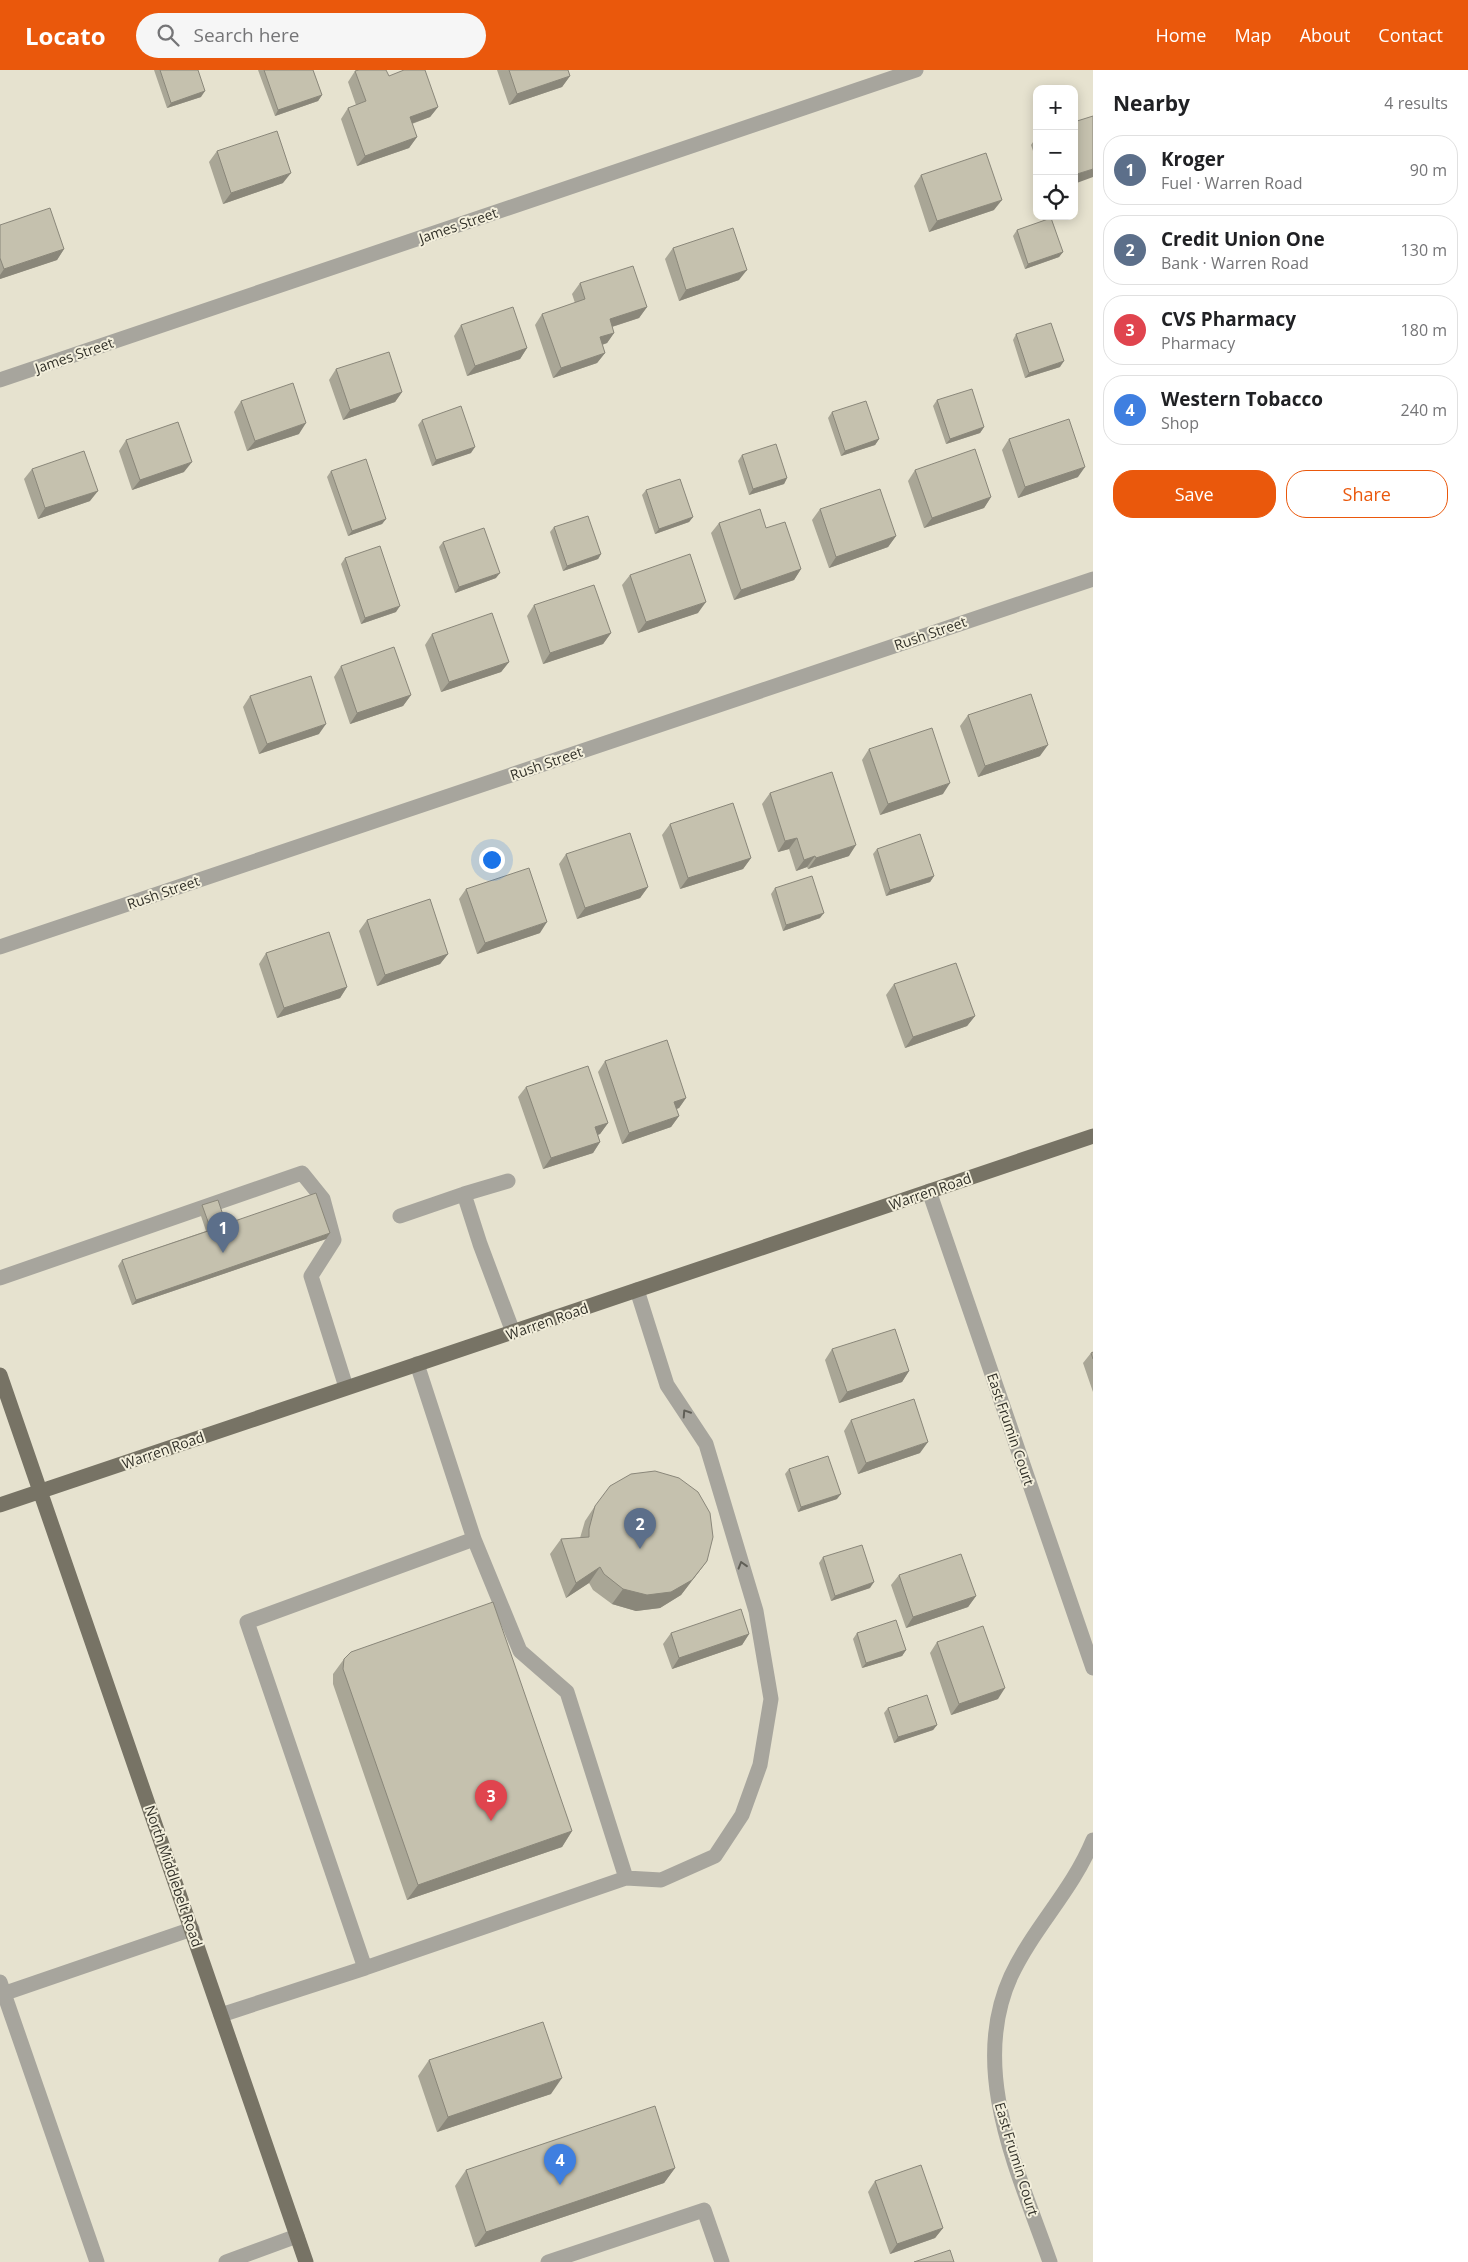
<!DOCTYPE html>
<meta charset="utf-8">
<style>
:root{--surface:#fff;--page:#f6f6f6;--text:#202124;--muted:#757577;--line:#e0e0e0;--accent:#ea580c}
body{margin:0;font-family:"Open Sans",sans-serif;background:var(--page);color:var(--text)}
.controls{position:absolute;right:15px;top:15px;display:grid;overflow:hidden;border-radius:10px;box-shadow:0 2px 12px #0003}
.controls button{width:45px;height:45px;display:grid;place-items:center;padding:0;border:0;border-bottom:1px solid var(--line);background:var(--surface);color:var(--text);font:25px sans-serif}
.you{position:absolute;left:491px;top:789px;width:18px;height:18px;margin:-12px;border:4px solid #fff;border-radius:50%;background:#1a73e8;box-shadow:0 0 0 8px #1a73e833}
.badge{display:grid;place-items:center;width:32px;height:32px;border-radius:50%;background:var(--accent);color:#fff;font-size:16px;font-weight:700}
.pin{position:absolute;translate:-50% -41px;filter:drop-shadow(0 1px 2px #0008)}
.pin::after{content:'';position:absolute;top:26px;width:18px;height:15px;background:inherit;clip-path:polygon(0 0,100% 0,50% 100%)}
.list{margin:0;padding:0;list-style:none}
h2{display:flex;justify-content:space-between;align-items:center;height:65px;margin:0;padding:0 20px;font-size:21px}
h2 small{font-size:16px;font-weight:400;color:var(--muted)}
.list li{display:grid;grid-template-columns:32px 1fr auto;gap:15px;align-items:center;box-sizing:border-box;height:70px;margin:0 10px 10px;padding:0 10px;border:1px solid var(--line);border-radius:20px}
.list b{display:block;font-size:19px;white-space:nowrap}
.list p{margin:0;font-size:16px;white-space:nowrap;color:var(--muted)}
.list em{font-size:16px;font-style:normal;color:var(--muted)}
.actions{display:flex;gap:10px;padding:15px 20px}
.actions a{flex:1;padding:11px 0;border:1px solid var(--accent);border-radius:20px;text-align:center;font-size:18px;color:var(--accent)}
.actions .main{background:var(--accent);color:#fff}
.icon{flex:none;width:28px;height:28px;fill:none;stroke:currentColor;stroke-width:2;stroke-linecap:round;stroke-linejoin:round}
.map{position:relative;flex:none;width:1093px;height:2192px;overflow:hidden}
header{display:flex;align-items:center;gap:30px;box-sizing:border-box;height:70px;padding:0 25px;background:var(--accent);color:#fff}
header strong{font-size:24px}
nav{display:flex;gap:28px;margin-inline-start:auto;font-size:18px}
.search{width:350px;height:45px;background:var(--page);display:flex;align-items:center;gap:12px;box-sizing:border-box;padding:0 18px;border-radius:28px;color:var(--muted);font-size:19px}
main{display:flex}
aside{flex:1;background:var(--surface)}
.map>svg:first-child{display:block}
</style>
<header>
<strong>Locato</strong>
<div class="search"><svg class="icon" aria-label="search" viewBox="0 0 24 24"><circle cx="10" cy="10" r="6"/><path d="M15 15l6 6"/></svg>Search here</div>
<nav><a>Home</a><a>Map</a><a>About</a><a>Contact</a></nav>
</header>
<main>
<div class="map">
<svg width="1093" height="2192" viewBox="0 0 1093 2192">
<rect width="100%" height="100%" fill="#e6e2cf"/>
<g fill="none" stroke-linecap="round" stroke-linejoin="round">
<path stroke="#a7a59d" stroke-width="15" d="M0,310L916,0
M0,877L1093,509
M929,1121L1093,1598
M464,1124L508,1111
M400,1146L464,1124L480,1174L513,1262
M0,1208L302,1103L323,1129L334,1170L311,1206L346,1317
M417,1294L474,1469L520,1581L567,1622L626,1808L365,1898L247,1552L474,1469
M626,1808L661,1810L715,1786L742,1745L760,1695L771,1629L756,1541L706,1374L667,1315L637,1220
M0,1912L97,2192
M0,1925L192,1859
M221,1945L365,1898
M226,2192L297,2166
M548,2192L704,2140L722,2192
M1050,2192C1019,2103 968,2000 1011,1906C1034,1857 1072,1821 1093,1770"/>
<path stroke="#777365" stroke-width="15" d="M0,1305L306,2192
M0,1435L1093,1066"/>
</g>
<path fill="#a9a696" d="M154,0H198L201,27L167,38Z
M258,0H313L322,25L318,31L275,46Z
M497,0H568L570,6L562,17L509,35Z
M355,1L389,6L438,37L430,47L412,54L417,67L409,78L357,96L341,49L348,38L356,35L348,12Z
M1037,66V93L1031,75Z
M217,81L283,113L223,134L209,92Z
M921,105L994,140L929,162L914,116Z
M0,155L64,179L57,190L0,209Z
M1017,160L1063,182L1059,187L1025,199L1013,166Z
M673,178L739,210L679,231L665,189Z
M580,213L647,237L639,248L612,257L614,263L607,273L602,275L605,283L597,293L553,308L535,255L542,244L575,233L572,224Z
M461,255L527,278L520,289L467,306L454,266Z
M1016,264L1060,297L1025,308L1013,270Z
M336,299L402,322L395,332L343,350L329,310Z
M937,330L984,357L980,363L946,374L933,336Z
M241,331L299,364L247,381L234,342Z
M832,342L879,369L875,375L841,386L828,348Z
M422,350L471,383L432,396L418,355Z
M1009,369L1078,407L1018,428L1002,380Z
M126,370L184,402L132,420L119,381Z
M742,385L787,408L784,414L749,425L738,391Z
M32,399L90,431L38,449L24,409Z
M915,400L991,427L984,438L924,458L908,411Z
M331,401L386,449L382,454L348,466L327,407Z
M646,420L693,447L689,452L655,464L642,425Z
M820,439L896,466L888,477L829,498L812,450Z
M719,453L766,458L801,499L794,510L734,530L711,463Z
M554,457L601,484L598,489L563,501L550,462Z
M443,472L496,508L455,523L439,477Z
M345,488L396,542L361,554L341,494Z
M630,505L698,543L638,563L622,515Z
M534,535L611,563L603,574L543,594L527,546Z
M432,564L509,592L501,602L441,622L425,575Z
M341,596L411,625L403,636L350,654L334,607Z
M250,626L319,664L259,684L243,637Z
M968,645L1040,686L978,707L960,656Z
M869,679L943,724L880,745L862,690Z
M770,723L849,786L808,799L807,797L796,801L789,779L778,782L762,734Z
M670,754L751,788L743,799L680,819L662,765Z
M877,779L934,806L930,812L886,826L873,784Z
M566,784L648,817L640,828L577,849L559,794Z
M775,818L820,848L783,861L771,824Z
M466,819L540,863L477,884L459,829Z
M367,850L448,884L440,894L377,916L359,861Z
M266,883L347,917L340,928L277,948L259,894Z
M894,914L975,946L967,956L905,978L886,925Z
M605,991L686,1028L679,1038L676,1039L679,1046L671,1057L622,1074L598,1002Z
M526,1017L608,1053L600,1064L598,1065L600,1072L593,1083L543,1099L518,1027Z
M202,1135L226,1154L326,1169L132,1235L118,1196L122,1190L206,1161L199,1140Z
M832,1279L909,1301L902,1312L839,1333L825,1290Z
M1093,1282V1322L1083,1293L1091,1283Z
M851,1350L920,1383L858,1404L844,1361Z
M789,1399L837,1429L798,1442L785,1404Z
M595,1436L707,1491L681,1525L660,1538L636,1541L612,1534L593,1520L589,1513L566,1528L550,1484L561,1469L580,1468L585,1451Z
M823,1487L870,1518L831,1531L819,1493Z
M899,1505L976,1526L968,1537L906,1558L891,1515Z
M671,1563L749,1564L742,1575L672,1599L663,1574Z
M857,1563L906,1580L902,1586L862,1598L853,1569Z
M937,1572L998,1629L951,1645L930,1583Z
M344,1589L572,1761L562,1777L407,1830L333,1614V1604Z
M888,1638L937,1655L933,1660L894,1673L884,1643Z
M429,1990L551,2024L437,2062L418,2006Z
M675,2098L664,2113L475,2177L455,2116L466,2100Z
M875,2111L943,2158L935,2168L890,2184L868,2122Z"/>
<path fill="#8a877a" d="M570,6L562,17L509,35L517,24Z
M205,21L201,27L167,38L171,33Z
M322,25L318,31L275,46L278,40Z
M438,37L430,47L402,57L410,47Z
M417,67L409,78L357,96L365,86Z
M1093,99V107L1074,114V105Z
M291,103L283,113L223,134L231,123Z
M1002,130L994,140L929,162L937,151Z
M64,179L57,190L0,209V205L4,199Z
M1063,182L1059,187L1025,199L1028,194Z
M747,200L739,210L679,231L686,220Z
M647,237L639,248L602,260L610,249Z
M614,263L607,273L592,278L600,267Z
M527,278L520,289L467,306L475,296Z
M605,283L597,293L553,308L561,298Z
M1064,291L1060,297L1025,308L1029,303Z
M402,322L395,332L343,350L350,340Z
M306,353L299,364L247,381L255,371Z
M984,357L980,363L946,374L950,369Z
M879,369L875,375L841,386L845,381Z
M475,377L471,383L432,396L436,390Z
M192,392L184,402L132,420L140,410Z
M1085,397L1078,407L1018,428L1025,417Z
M787,408L784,414L749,425L753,419Z
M98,421L90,431L38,449L45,438Z
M991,427L984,438L924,458L932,448Z
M693,447L689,452L655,464L659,459Z
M386,449L382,454L348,466L352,461Z
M896,466L888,477L829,498L836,487Z
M601,484L598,489L563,501L567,496Z
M801,499L794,510L734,530L741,520Z
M500,503L496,508L455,523L459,517Z
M706,532L698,543L638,563L646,552Z
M400,536L396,542L361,554L365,548Z
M611,563L603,574L543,594L550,583Z
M509,592L501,602L441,622L449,612Z
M411,625L403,636L350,654L357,643Z
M326,654L319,664L259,684L267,674Z
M1048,675L1040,686L978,707L985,696Z
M950,713L943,724L880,745L888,734Z
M797,768L789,779L778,782L785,771Z
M856,775L849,786L808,799L816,788Z
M815,786L807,797L796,801L804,790Z
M751,788L743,799L680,819L688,808Z
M934,806L930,812L886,826L890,820Z
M648,817L640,828L577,849L585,838Z
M824,843L820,848L783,861L786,855Z
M547,852L540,863L477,884L485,873Z
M448,884L440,894L377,916L385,905Z
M347,917L340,928L277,948L284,938Z
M975,946L967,956L905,978L913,967Z
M686,1028L679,1038L666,1043L674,1032Z
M679,1046L671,1057L622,1074L629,1063Z
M608,1053L600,1064L588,1068L595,1057Z
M600,1072L593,1083L543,1099L551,1088Z
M330,1163L326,1169L132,1235L136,1230Z
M909,1301L902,1312L839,1333L847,1322Z
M928,1372L920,1383L858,1404L866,1393Z
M841,1424L837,1429L798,1442L801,1437Z
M707,1491L681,1525L660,1538L636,1541L612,1534L623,1519Z
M600,1497L589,1513L566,1528L576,1513Z
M874,1512L870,1518L831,1531L835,1526Z
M976,1526L968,1537L906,1558L913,1547Z
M749,1564L742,1575L672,1599L679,1588Z
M906,1580L902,1586L862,1598L866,1593Z
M1005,1618L998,1629L951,1645L959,1634Z
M937,1655L933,1660L894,1673L898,1667Z
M572,1761L562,1777L407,1830L418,1815Z
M562,2008L551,2024L437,2062L448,2047Z
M675,2098L664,2113L475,2177L486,2162Z
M943,2158L935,2168L890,2184L897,2174Z"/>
<path fill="#c5c1ae" stroke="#8a877a" d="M160,0H198L205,21L171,33Z
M264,0H313L322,25L278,40Z
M359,0H386L389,6L404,0H425L438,37L410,47L417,67L365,86L348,38L366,31L355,1Z
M509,0H568L570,6L517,24Z
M1093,46V99L1074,105V52Z
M277,61L291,103L231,123L217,81Z
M986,83L1002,130L937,151L921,105Z
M50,138L64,179L4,199L0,188V155Z
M1051,148L1063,182L1028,194L1017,160Z
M733,158L747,200L686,220L673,178Z
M633,196L647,237L610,249L614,263L600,267L605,283L561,298L542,244L585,229L580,213Z
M513,237L527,278L475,296L461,255Z
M1051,253L1064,291L1029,303L1016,264Z
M389,282L402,322L350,340L336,299Z
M293,313L306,353L255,371L241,331Z
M972,319L984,357L950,369L937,330Z
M866,331L879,369L845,381L832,342Z
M461,336L475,377L436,390L422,350Z
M1069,349L1085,397L1025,417L1009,369Z
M178,352L192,392L140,410L126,370Z
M776,374L787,408L753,419L742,385Z
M975,379L991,427L932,448L915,400Z
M84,381L98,421L45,438L32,399Z
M366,389L386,449L352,461L331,401Z
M680,409L693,447L659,459L646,420Z
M880,419L896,466L836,487L820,439Z
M760,439L766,458L785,452L801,499L741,520L719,453Z
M588,446L601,484L567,496L554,457Z
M484,458L500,503L459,517L443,472Z
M380,476L400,536L365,548L345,488Z
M690,484L706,532L646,552L630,505Z
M594,515L611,563L550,583L534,535Z
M492,543L509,592L449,612L432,564Z
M394,577L411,625L357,643L341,596Z
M311,606L326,654L267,674L250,626Z
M1031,624L1048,675L985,696L968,645Z
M932,658L950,713L888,734L869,679Z
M832,702L856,775L816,788L815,786L804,790L797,768L785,771L770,723Z
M733,733L751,788L688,808L670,754Z
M630,763L648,817L585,838L566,784Z
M920,764L934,806L890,820L877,779Z
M529,798L547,852L485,873L466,819Z
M812,806L824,843L786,855L775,818Z
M430,829L448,884L385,905L367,850Z
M329,862L347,917L284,938L266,883Z
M956,893L975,946L913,967L894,914Z
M667,970L686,1028L674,1032L679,1046L629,1063L605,991Z
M588,996L608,1053L595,1057L600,1072L551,1088L526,1017Z
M316,1123L330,1163L136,1230L122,1190L211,1160L202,1135L218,1130L226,1154Z
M895,1259L909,1301L847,1322L832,1279Z
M1093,1282V1289L1091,1283Z
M914,1329L928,1372L866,1393L851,1350Z
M828,1386L841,1424L801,1437L789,1399Z
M655,1401L679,1408L698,1422L710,1443L713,1467L707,1491L692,1510L671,1522L647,1525L623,1519L604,1504L600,1497L576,1513L561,1469L589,1467V1459L595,1436L610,1416L631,1404Z
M862,1475L874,1512L835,1526L823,1487Z
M961,1484L976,1526L913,1547L899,1505Z
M493,1532L572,1761L418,1815L343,1599L344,1589L351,1582Z
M741,1539L749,1564L679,1588L671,1563Z
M896,1550L906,1580L866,1593L857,1563Z
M983,1556L1005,1618L959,1634L937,1572Z
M927,1625L937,1655L898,1667L888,1638Z
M543,1952L562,2008L448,2047L429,1990Z
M655,2036L675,2098L486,2162L466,2100Z
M921,2095L943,2158L897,2174L875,2111Z
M950,2180L954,2192H914Z"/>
<defs><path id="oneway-chevron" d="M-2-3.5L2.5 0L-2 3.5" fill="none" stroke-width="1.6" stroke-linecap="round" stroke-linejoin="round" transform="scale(1.25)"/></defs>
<g stroke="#605f57">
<use href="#oneway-chevron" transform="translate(686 1343) rotate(-123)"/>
<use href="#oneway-chevron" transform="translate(742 1495) rotate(-107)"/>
</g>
<g text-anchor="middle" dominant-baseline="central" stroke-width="4" stroke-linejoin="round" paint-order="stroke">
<g font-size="14" fill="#313028" stroke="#f3efdc">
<text transform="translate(458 155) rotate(-19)">James Street</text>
<text transform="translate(74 285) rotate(-19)">James Street</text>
<text transform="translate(930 563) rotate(-19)">Rush Street</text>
<text transform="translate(546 693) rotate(-19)">Rush Street</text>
<text transform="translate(163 822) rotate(-19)">Rush Street</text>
<text transform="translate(930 1121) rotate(-19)">Warren Road</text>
<text transform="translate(547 1251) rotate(-19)">Warren Road</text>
<text transform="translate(1011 1359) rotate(71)">East Frumin Court</text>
<text transform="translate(163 1380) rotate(-19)">Warren Road</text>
<text transform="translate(174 1806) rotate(71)">North Middlebelt Road</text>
<text transform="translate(1017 2089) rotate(73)">East Frumin Court</text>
</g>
</g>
</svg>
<div class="controls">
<button>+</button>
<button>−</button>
<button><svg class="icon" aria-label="locate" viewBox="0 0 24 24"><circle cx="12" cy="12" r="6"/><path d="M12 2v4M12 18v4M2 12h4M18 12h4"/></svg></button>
</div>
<div class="you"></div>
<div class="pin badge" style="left:223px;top:1183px;background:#5c6f8a">1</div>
<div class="pin badge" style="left:640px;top:1479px;background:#5c6f8a">2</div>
<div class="pin badge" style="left:491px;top:1751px;background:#e0444e">3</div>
<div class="pin badge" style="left:560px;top:2115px;background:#3f7fe0">4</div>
</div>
<aside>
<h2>Nearby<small>4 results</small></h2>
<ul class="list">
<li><span class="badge" style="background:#5c6f8a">1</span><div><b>Kroger</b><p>Fuel · Warren Road</p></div><em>90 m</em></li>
<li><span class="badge" style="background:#5c6f8a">2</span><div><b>Credit Union One</b><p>Bank · Warren Road</p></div><em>130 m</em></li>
<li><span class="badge" style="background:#e0444e">3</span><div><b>CVS Pharmacy</b><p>Pharmacy</p></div><em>180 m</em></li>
<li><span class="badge" style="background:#3f7fe0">4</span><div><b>Western Tobacco</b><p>Shop</p></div><em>240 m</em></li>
</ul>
<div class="actions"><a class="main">Save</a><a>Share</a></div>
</aside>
</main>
